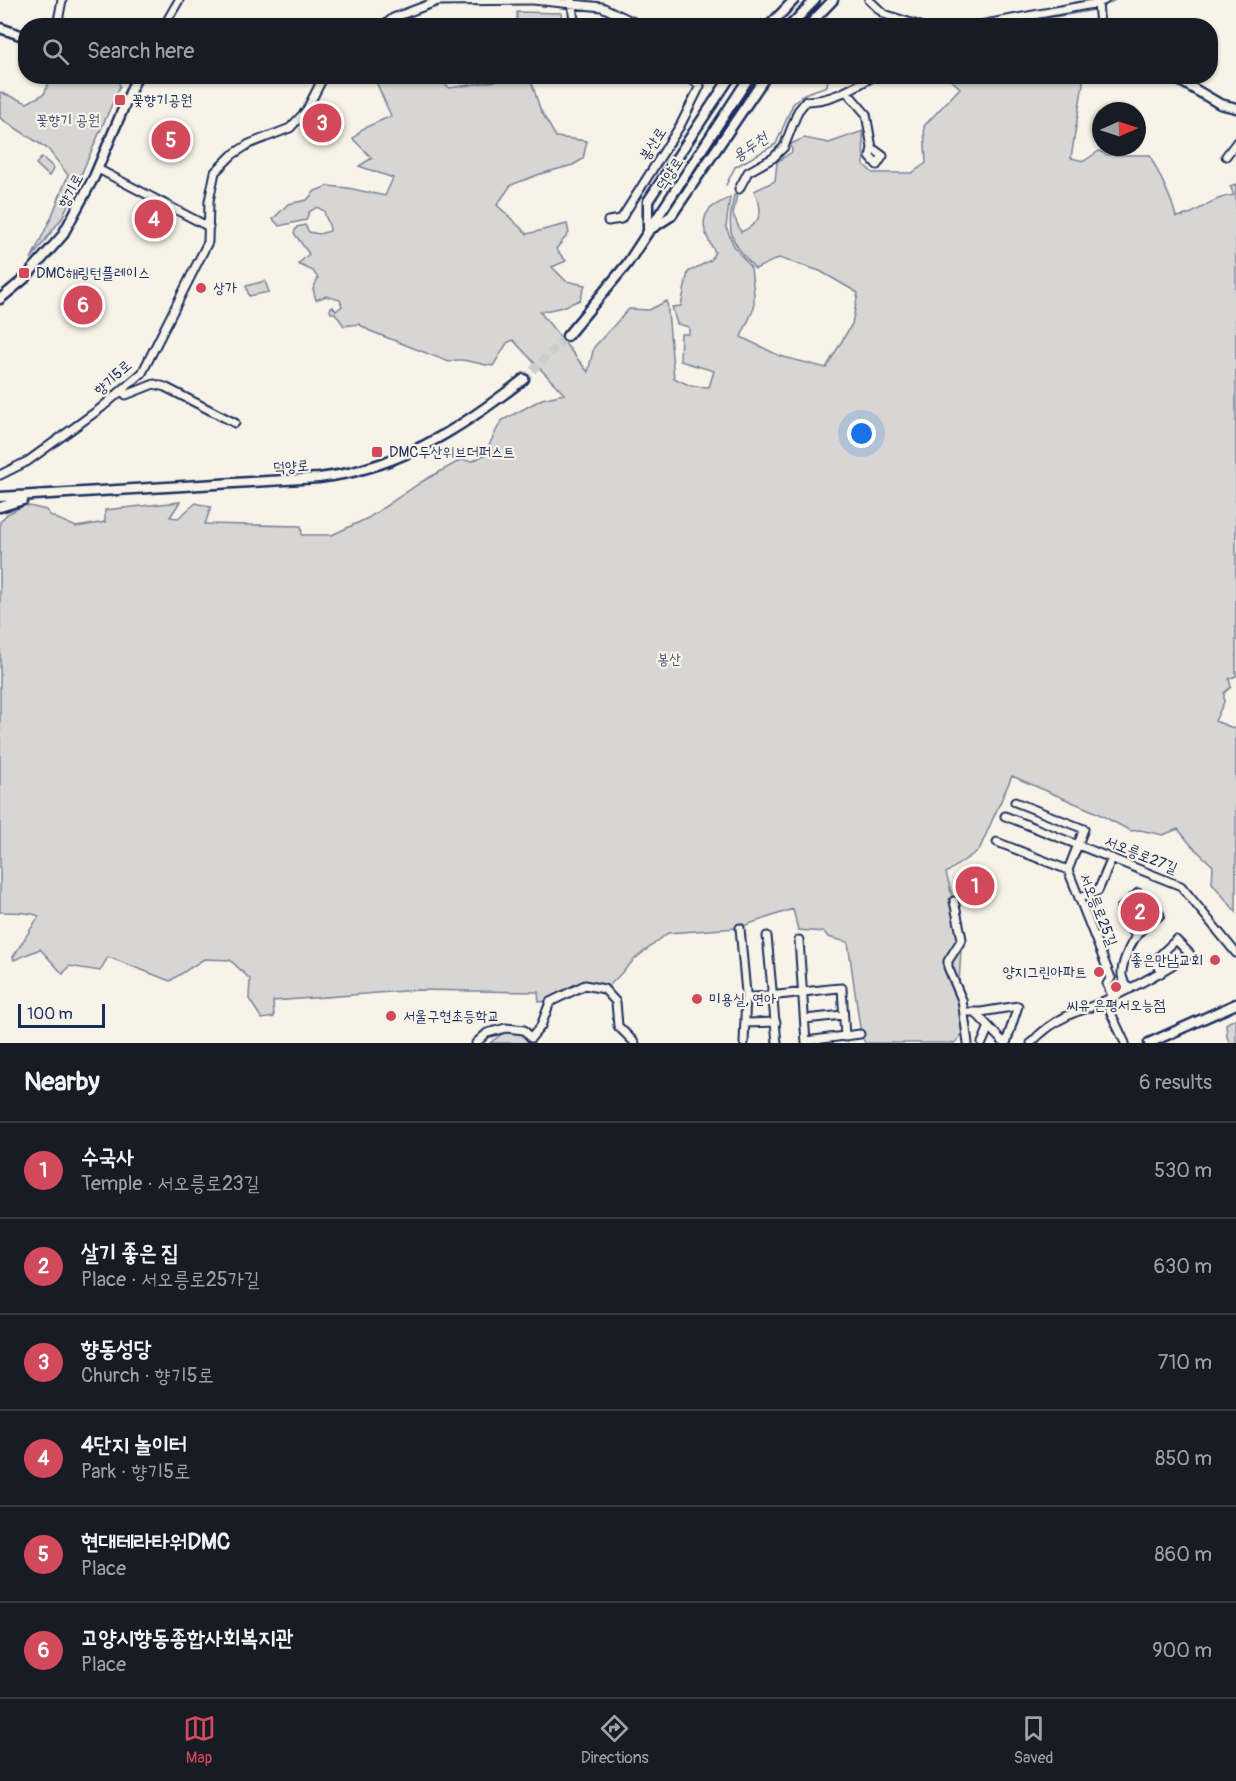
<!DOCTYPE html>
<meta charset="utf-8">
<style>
:root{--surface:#171b24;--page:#20242c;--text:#f1f3f6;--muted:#9ea1a6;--line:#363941;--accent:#d1495b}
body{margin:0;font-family:Pangolin,"Poor Story",sans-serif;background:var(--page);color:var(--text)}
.compass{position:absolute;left:1092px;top:102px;width:54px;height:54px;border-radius:50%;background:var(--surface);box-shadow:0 2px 4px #0004;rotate:87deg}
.scale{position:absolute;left:18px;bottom:15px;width:87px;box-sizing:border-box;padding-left:6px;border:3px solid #1b2f5e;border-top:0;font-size:16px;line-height:21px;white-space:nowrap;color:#1b2f5e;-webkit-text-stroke:4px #f7f3e8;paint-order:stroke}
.you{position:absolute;left:862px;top:434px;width:21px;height:21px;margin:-15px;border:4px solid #fff;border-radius:50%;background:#1a73e8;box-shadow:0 0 0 9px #1a73e833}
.badge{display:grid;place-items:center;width:39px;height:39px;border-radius:50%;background:var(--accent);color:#fff;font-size:20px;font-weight:700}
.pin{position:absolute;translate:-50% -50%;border:3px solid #fff;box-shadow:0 2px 6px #0006}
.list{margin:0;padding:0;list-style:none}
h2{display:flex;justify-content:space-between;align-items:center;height:78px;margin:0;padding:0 24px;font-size:26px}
h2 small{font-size:20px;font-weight:400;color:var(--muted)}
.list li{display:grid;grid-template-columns:39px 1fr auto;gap:18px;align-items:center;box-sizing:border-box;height:96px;padding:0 24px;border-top:2px solid var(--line)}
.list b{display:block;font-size:22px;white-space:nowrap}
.list p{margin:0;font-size:20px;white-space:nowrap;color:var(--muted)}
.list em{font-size:20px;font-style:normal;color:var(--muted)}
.icon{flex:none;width:33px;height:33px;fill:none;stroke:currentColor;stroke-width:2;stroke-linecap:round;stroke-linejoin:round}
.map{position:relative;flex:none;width:1236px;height:1043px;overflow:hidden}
.search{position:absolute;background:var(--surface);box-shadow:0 2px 4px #0004;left:18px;right:18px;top:18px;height:66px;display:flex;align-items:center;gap:15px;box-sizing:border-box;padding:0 21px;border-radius:24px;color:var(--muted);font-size:22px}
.sheet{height:654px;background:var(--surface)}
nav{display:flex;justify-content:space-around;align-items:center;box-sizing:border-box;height:84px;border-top:2px solid var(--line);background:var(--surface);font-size:16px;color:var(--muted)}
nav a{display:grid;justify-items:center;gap:3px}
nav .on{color:var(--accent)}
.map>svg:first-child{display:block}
</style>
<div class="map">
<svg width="1236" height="1043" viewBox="0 0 1236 1043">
<rect width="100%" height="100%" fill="#f7f3e8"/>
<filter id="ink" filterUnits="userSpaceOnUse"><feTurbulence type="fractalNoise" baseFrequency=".0167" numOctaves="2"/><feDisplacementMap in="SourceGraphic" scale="12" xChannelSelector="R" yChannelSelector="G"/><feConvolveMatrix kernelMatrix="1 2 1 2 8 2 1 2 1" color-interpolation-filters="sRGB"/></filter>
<g filter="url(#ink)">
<path fill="#d7d6d4" stroke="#798299" stroke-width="1.5" d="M517,12L561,13L562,25H517Z
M51,77H117L120,86L62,218L31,259L51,218L68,175L48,149L0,118V92L27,103L44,94Z
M374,77H434L450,88L515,78L532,83L540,109L556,137L587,141L583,159L573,165L540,174L511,185L497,205L527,234L567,224L569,233L556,249L566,261L552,267L566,281L585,285L580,300L563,307L540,312L588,372L594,347L629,309L649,310L667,301L674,378L691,386L709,387L714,371L680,361L681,334H689V327L677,324L672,307L681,306L688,272L711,260L715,252C708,240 698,224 709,210C713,205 724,201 730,197L726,227L734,246L751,268L754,294V308L741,337L780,356L826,368L852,324L858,293L820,271L779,258L755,269C730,239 726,235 734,195L737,194L733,214L741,232C763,222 764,210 754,191L775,181L777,162L792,152L791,144L804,138L829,143L863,131L864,165L873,173H912L926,163L924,126L960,88L948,77H1084L1071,158L1084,161L1099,151L1108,155H1150C1159,176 1171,194 1176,217C1199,215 1208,198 1234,195L1230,186L1236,184V676L1229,679L1231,687L1224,693V702L1215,721L1236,729V912L1212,883L1213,866L1191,845L1178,829L1163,835L1140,830L1131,831L1093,811L1012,776L979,850L946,873L962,932L958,1001L962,1034L955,1043H865L861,1035L848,942L828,937L824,932L798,930L793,909L737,928L668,933L636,958L607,988L583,983L547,1001L539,1002L538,992L417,990L273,1001L274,1017L262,1019L249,999L250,979L230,960L204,959L170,981L108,957L100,971L69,966L63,974L40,949L14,960L13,957L39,916C25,911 14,913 0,912V522L7,514L25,505L46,510L51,516L76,527L105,522V510L180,502L170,517L178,518L196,503L211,507L205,524L301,526L302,535H332L368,518L423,481L461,460L473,461L484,455L501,421L542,399L564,394L513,340L507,343L493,366C479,365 461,356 449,362L370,331L359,324L344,326L335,313H331L330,311L331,307H333L336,311L342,306L340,300L326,296L316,300L313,289L318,278L313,271L298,264L309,254L294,233L297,227L305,225L309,232L319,234L330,231C330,223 325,219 324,211L317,207L309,212L306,220L279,226L273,219L288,204L307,200L315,191L328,186L348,188L385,196L393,178L359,166L372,158L353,139L362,129L391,116Z
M42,157L54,168L49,176L36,164Z
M265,281L269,292L249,296L246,286Z
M1236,1018V1043H1230L1227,1037L1226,1024Z
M506,1031C517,1032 529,1033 534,1043H490Z"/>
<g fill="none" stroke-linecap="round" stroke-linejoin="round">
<path stroke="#727c95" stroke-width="1.5" d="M1102,7L1115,0
M874,26L880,21L903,26
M1001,26L1095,10
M726,185L735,167L776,144L793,104L804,94L827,86L828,76"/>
<path stroke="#cbcccc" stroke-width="8" stroke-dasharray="8 4" stroke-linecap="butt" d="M524,379L567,336"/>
<defs>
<path id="minor" d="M533,0L602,7L642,26
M571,0L575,26
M869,0L884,14L920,26
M1098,3L1100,26
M57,26L62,0
M164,26L179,0
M383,26L393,18L438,1L532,0
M975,26L1098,3L1105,0
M595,76H640
M847,92L866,114L872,148L870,157L877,165L883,156L872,148
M1226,156L1236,143
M98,169L209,227
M739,189L748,172L773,158L784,147L798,111L806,101C832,101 851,89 874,76
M608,221L621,219L680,126L700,86L694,81L683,76
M122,390L126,395L154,384L165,387L235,423
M0,475L28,461L101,408L142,373L208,242L209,201L215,172L232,155L249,144L290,128L306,111L324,76
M1015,802L1084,829L1068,870
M1005,816L1181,886L1236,953
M997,842L1068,870L1111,978L1107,984L1112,996L1109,1009L1125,1043
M1079,898L1098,891L1112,858
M954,901L962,939L948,961V967L962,1000L968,1043
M740,928L746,993L744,1043
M767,936L777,1043
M799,940L806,1043
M1130,989C1125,984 1121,979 1122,972C1123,959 1132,940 1141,930C1147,924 1154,920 1160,915L1138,893L1121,908L1136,937
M746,997C779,997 809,990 842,988L845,1037
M964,1012H981L1018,1006L1006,1043
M975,1012L1004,1043
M805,1019L843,1015
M745,1023L776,1022
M806,1041L860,1034
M476,1043L487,1033L506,1028L524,1030L531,1038L541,1026L550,1002L585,985L604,989L616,1002L618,1026L635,1043
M982,1043L988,1029
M1031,1043C1041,1032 1056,1021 1069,1015C1077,1011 1087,1009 1095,1005C1128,991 1160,973 1190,954L1176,940L1157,958V965L1161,973"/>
<path id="major" d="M769,26L794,0
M790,26L815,0
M808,26L833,0
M0,28L26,37
M1172,76L1220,104L1236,108
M651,229L671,216L766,76
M648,231V201L731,76
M0,299L24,279L62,236L94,177L137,76
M567,336L627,264L750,76
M0,497L319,478C333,476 347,474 360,470C422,454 474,418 524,379
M0,507L23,500
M1149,1043L1236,1004"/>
</defs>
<use href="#minor" stroke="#1b2f5e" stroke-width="11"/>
<use href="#major" stroke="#1b2f5e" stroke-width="13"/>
<use href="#minor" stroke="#f7f3e8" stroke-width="7"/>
<use href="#major" stroke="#f7f3e8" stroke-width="8"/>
</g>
</g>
<g fill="#d1495b" stroke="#f7f3e8" stroke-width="2">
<rect x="114" y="94" width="12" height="12" rx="3"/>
<rect x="18" y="267" width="12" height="12" rx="3"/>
<circle cx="201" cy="288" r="6"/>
<rect x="371" y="446" width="12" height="12" rx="3"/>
<circle cx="1215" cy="960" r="6"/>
<circle cx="1099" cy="972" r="6"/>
<circle cx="1116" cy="987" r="6"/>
<circle cx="697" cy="999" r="6"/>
<circle cx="391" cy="1016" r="6"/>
</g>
<g text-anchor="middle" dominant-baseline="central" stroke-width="4.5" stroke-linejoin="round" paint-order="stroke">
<g font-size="15" fill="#1b2f5e" stroke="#f7f3e8" text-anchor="start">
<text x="132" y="100">꽃향기공원</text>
<text x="36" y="273">DMC해링턴플레이스</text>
<text x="213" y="288">상가</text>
<text x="389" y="452">DMC두산위브더퍼스트</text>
<text x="1203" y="960" text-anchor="end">좋은만남교회</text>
<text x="1087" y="972" text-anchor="end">양지그린아파트</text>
<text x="709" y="999">미용실, 연아</text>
<text x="1116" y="1005" text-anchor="middle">씨유 은평서오능점</text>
<text x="403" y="1016">서울구현초등학교</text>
</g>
<g font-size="15" fill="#415076" stroke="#f7f3e8">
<text x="68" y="120">꽃향기 공원</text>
<text x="669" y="659">봉산</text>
</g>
<g font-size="15" fill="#1b2f5e" stroke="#f7f3e8">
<text transform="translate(653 144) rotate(-57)">봉산로</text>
<text transform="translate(670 174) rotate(-57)">덕양로</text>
<text transform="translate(71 191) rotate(-62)">향기로</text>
<text transform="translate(113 378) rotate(-42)">향기5로</text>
<text transform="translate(291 467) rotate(-4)">덕양로</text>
<text transform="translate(1141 855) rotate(22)">서오릉로27길</text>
<text transform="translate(1098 910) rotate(68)">서오릉로25길</text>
</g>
<g font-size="16" font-style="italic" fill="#465679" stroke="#f7f3e8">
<text transform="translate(750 147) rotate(-34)">용두천</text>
</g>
</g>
</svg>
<svg class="compass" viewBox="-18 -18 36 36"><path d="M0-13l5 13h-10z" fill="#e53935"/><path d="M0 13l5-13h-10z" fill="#9ea1a6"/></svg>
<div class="scale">100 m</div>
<div class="you"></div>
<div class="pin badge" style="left:975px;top:886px">1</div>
<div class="pin badge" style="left:1140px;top:912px">2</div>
<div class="pin badge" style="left:322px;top:123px">3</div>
<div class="pin badge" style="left:154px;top:219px">4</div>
<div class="pin badge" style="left:171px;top:140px">5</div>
<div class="pin badge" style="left:83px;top:305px">6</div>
<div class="search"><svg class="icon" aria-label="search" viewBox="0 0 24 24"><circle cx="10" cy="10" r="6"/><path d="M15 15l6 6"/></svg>Search here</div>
</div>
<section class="sheet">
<h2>Nearby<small>6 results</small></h2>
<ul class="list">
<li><span class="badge">1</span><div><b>수국사</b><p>Temple · 서오릉로23길</p></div><em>530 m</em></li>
<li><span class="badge">2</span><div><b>살기 좋은 집</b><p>Place · 서오릉로25가길</p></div><em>630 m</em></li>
<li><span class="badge">3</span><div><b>향동성당</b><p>Church · 향기5로</p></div><em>710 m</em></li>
<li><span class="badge">4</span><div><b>4단지 놀이터</b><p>Park · 향기5로</p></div><em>850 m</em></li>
<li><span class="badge">5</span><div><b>현대테라타워DMC</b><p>Place</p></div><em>860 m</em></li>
<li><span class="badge">6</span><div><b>고양시향동종합사회복지관</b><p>Place</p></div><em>900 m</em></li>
</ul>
</section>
<nav>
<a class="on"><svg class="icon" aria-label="map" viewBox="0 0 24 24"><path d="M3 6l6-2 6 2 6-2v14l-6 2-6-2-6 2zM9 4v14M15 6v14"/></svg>Map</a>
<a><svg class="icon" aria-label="directions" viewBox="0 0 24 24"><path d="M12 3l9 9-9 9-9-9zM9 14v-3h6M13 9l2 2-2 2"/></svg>Directions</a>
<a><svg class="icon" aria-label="saved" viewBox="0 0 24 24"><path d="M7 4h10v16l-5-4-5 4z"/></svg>Saved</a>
</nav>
